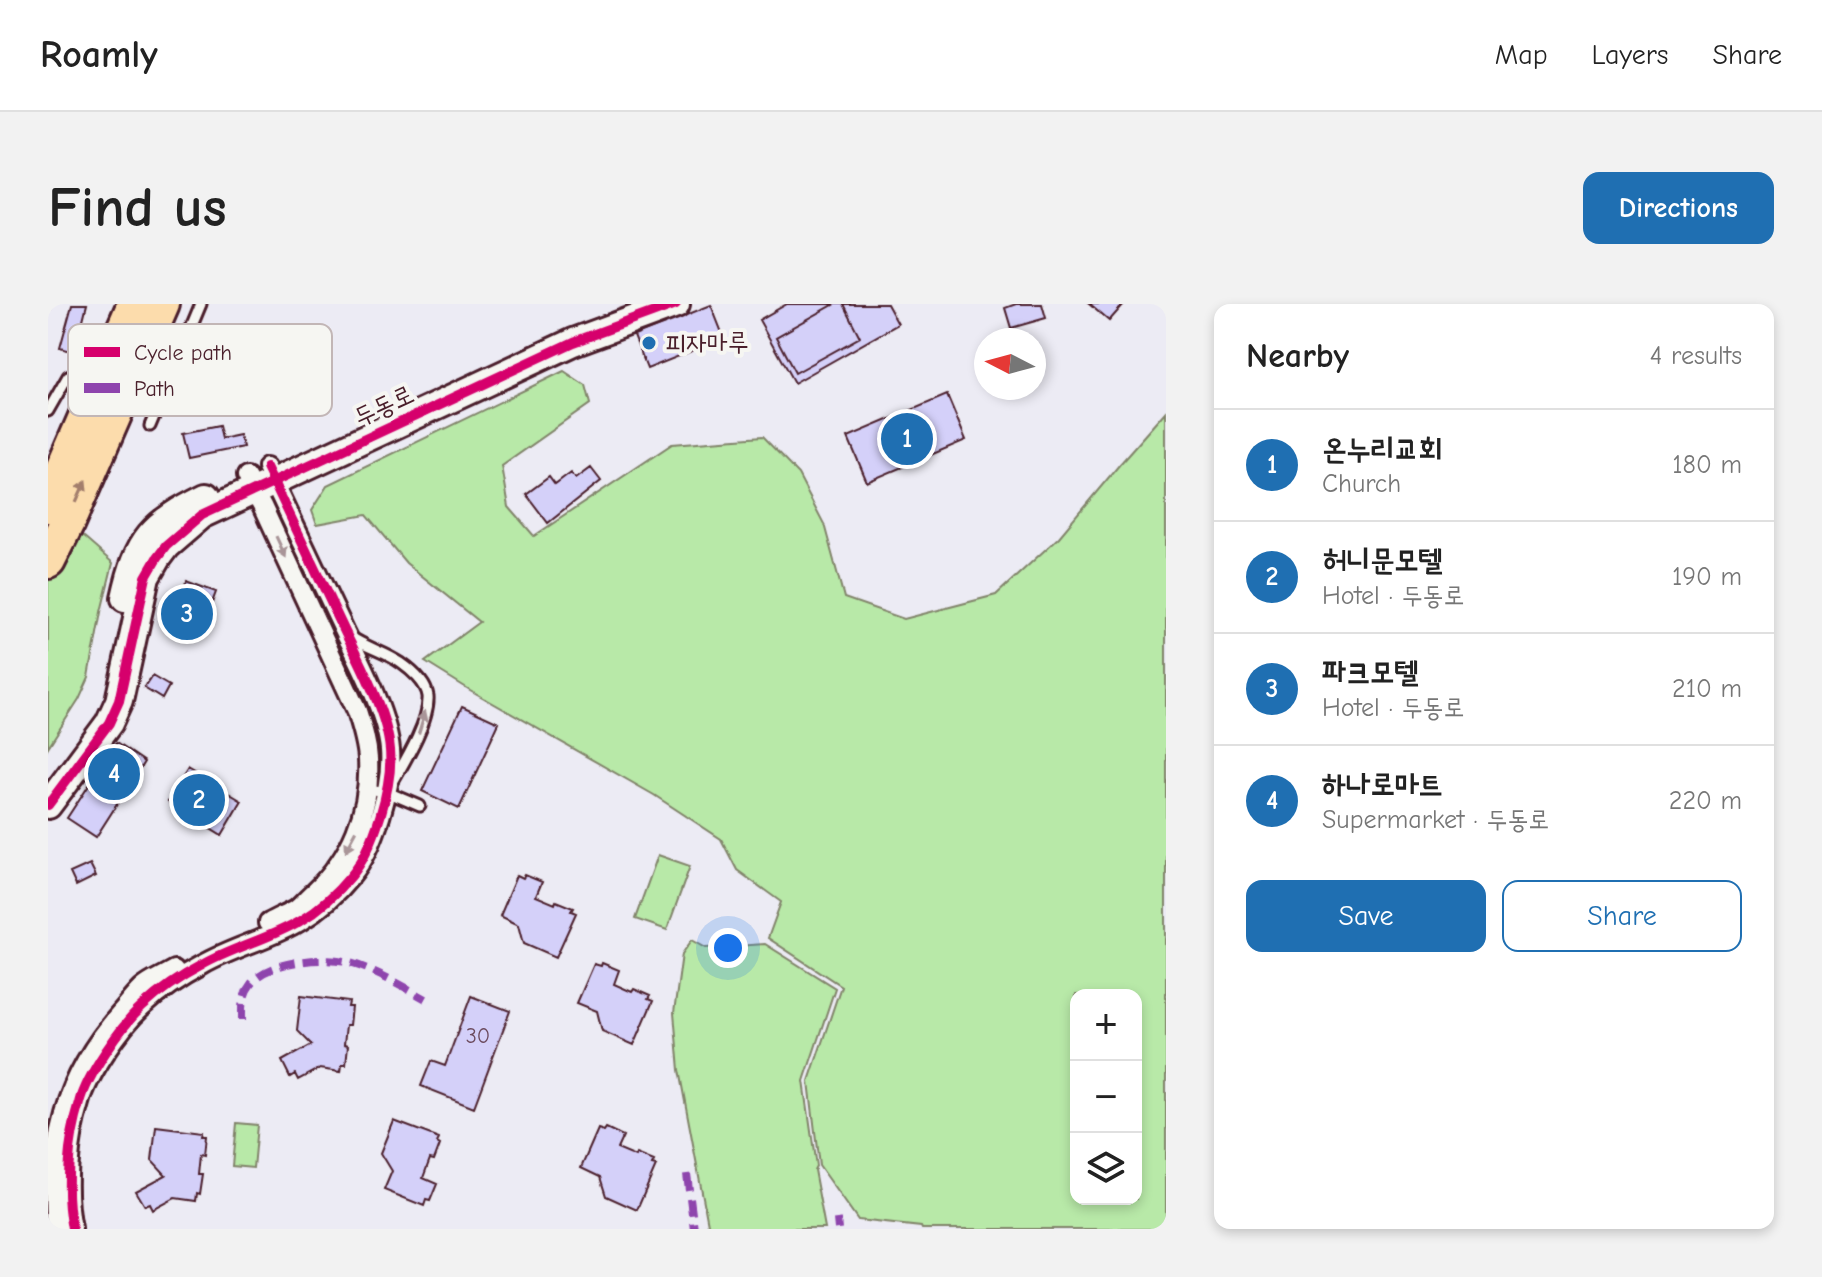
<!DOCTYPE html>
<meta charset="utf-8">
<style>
:root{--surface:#fff;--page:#f2f2f2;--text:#222;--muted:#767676;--line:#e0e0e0;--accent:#1f6fb2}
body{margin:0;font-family:"Comic Neue","Poor Story",sans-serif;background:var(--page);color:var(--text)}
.controls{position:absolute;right:24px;bottom:24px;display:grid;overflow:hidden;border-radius:16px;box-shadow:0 4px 12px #0003}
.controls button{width:72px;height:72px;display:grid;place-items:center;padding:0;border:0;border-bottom:2px solid var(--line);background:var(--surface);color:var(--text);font:40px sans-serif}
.compass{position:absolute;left:926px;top:24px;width:72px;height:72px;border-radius:50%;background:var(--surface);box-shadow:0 4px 12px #0003;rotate:276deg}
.you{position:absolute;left:680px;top:644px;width:28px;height:28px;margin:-20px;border:6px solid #fff;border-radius:50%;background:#1a73e8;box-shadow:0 0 0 12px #1a73e833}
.badge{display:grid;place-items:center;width:52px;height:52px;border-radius:50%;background:var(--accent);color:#fff;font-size:26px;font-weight:700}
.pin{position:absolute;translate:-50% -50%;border:4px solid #fff;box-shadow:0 2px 8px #0006}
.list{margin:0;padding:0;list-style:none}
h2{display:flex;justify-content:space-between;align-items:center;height:104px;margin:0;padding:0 32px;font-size:34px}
h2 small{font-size:26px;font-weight:400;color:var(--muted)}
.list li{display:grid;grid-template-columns:52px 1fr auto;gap:24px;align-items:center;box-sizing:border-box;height:112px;padding:0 32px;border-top:2px solid var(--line)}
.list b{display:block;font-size:30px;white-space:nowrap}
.list p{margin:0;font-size:26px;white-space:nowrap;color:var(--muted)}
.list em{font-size:26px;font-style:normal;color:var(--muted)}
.actions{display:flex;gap:16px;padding:24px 32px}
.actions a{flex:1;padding:18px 0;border:2px solid var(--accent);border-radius:16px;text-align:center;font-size:28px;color:var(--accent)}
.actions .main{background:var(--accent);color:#fff}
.icon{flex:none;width:44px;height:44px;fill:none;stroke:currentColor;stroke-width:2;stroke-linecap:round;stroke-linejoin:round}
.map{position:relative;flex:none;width:1118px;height:925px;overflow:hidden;border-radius:16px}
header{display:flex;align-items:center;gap:48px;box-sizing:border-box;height:112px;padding:0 40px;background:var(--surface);border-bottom:2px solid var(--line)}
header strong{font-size:38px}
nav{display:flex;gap:44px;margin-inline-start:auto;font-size:28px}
.intro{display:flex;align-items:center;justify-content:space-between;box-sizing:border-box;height:192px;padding:0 48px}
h1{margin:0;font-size:56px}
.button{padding:20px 36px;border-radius:16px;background:var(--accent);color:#fff;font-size:28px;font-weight:700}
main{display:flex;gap:48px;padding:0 48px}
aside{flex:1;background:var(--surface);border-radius:16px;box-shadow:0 4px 12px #0003}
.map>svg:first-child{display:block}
</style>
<header>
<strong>Roamly</strong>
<nav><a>Map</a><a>Layers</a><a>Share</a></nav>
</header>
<div class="intro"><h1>Find us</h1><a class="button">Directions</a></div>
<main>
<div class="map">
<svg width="1118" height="925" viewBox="0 0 1118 925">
<rect width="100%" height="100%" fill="#ecebf4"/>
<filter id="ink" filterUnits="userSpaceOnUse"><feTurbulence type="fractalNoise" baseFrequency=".0125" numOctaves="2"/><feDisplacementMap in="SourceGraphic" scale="16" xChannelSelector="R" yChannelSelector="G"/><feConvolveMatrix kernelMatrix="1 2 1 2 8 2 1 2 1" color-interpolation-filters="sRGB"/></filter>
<g filter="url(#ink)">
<path fill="#b8e9a8" stroke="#81846a" stroke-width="2" fill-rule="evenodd" d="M516,67L537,81L542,100L454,162L461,203L486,232L624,140L714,133L750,170L776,220L796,294L856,315L948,291L1011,233L1072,160L1118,108V925H874L873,923L810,916L771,861L761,777L793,682L720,634L733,598L689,566L673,535L606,491L422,386L377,358L431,318L358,259L318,211L269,220L264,206L280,181ZM1088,691V895H1028V691Z
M19,219L65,259L53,308L41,373L31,395L0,443V257Z
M610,551L642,562L619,626L587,615Z
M644,636L658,644L717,640L787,684L756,777L768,862L766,866L777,925H661L631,766L626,709L634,650Z
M188,819L209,821L205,864L184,862Z"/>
<path fill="#d4d0f9" stroke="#4a1f2b" stroke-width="2" d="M24,0H39L27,48L12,44Z
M739,0H839L850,20L746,79L711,16Z
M787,0H795L812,33L747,69L728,33Z
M968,0H994L998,14L963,24L957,4Z
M1041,0H1076L1061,17Z
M663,1L676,34L599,65L586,32Z
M899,91L918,136L819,178L800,133Z
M170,122L173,135L192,131L195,143L141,154L135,129Z
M543,164L553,177L500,219L478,190L501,173L507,181L523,169L528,175Z
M138,277L168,288L152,331L123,320Z
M104,372L121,382L114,395L96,384Z
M414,402L451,419L411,505L374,487Z
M68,439L96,458L48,533L19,514Z
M140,465L194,497L174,531L120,498Z
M42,560L48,572L28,582L22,569Z
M469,571L475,574L477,571L494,578L488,592L507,600L508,597L525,604L523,607L528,609L508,653L476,639L471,620L452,611Z
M554,659L571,666L566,680L584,688L586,685L602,692L600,695L605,697L586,741L554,727L549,707L529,699L546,660L553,662Z
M253,692L301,698L300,703H304L302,721H298L296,740L300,741L298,760H294L293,767L272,764L250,776L247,770L242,773L234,757L263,741L249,727Z
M423,692L462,707L426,803L373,782L383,757L397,762Z
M346,817L391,834L389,838L392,840L386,856L382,855L375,874L389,880L382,897L378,896L376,902L336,886L344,867L333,849Z
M108,822L156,828L155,832H159L157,851L153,850L151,870H155L152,890L149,889L148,897L127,894L105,906L102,900L97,902L88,887L118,871L104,856Z
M558,824L575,832L569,845L588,853L589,850L606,857L604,861L608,862L589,906L558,892L552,873L533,864L550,825L556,827Z"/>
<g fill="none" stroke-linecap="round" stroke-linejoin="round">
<defs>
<path id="lane" d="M0,107L20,72L53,56
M102,122L153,0
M303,333C319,344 337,348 353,359C363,366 378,379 380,392C382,416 357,457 345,478
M320,485L339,488L372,502"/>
<path id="street" d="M198,173L214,202L309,407C314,423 319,438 320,455C323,506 303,553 266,588C260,593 254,600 248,605C239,610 229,614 220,619
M8,925C0,839 16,773 74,708C80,701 87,692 94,685C103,677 116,672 126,666
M24,925C16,885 20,838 32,799C39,771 73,722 94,703C111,687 133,672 154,661C185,643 222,635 253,616C272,605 289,589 303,572C326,545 345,481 342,446C339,410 313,361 297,328C271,273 245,218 219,163"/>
<path id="secondary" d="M77,294C90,234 104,220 158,193
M0,501L61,419L71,397L98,273L109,254L118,242L154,211L525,38L628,0"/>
<path id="highway" d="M0,201L87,0
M0,257L19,219L114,0"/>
</defs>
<use href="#lane" stroke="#4a1f2b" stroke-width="15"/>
<use href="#street" stroke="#4a1f2b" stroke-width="24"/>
<use href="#secondary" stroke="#4a1f2b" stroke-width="32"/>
<use href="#highway" stroke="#4a1f2b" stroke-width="40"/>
<use href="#lane" stroke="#f6f6f2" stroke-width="9"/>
<use href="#street" stroke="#f6f6f2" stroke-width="18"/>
<use href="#secondary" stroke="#f6f6f2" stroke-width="26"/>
<use href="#highway" stroke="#fcdcac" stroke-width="34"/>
<path stroke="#8e44ad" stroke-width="8" stroke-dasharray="16 8" stroke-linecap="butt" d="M0,5L1,0
M195,715C195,702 194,690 203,679C220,657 272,653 298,658C326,665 353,681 378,695
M639,870L646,925
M789,915L790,925"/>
<defs>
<path id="cycleway" d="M0,501L61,419L71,397L98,273L109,254L118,242L154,211L525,38L628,0
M24,925C16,885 20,838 32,799C39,771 73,722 94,703C111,687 133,672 154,661C185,643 222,635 253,616C272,605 289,589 303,572C326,545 345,481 342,446C339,410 313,361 297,328C271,273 245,218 219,163"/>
</defs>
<use href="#cycleway" stroke="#f6f6f2" stroke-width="15"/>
<use href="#cycleway" stroke="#d6006c" stroke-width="10"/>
</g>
<defs><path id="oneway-solid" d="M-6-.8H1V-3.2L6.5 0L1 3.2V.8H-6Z" transform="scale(2)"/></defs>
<use fill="#a37e6c" href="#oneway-solid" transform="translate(33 187) rotate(-66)"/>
<g fill="#a99598">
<use href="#oneway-solid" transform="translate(233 243) rotate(65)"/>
<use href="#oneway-solid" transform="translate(374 418) rotate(-73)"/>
<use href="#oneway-solid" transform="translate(303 537) rotate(118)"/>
</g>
</g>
<circle fill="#1f6fb2" stroke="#f6f6f2" stroke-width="3" cx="601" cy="39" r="8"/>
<g text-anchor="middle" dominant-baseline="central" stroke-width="8" stroke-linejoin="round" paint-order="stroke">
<g font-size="22" fill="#6c4b5e">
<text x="430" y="732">30</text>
</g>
<g font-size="26" fill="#4a1f2b" stroke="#f6f6f2" text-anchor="start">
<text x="617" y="39">피자마루</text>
</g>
<g font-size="26" fill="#4a1f2b" stroke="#f6f6f2">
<text transform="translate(336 102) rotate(-25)">두동로</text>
</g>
</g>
<rect x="20" y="20" width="264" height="92" rx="12" fill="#f6f6f2" stroke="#c2b6b6" stroke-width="2"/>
<rect x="36" y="43" width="36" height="10" fill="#d6006c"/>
<rect x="36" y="79" width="36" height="10" fill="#8e44ad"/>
<g font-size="22" fill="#4a1f2b">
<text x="86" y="56">Cycle path</text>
<text x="86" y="92">Path</text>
</g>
</svg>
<div class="controls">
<button>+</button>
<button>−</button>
<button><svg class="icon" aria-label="layers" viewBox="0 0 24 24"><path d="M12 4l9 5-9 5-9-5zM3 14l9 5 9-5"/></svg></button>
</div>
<svg class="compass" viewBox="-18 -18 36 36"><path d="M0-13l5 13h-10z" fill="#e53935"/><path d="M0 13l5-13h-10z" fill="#767676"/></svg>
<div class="you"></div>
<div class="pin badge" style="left:859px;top:135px">1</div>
<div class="pin badge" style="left:151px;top:496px">2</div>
<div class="pin badge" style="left:139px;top:310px">3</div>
<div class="pin badge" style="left:66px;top:470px">4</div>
</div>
<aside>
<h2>Nearby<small>4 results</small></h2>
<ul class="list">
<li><span class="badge">1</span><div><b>온누리교회</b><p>Church</p></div><em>180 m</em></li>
<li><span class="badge">2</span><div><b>허니문모텔</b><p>Hotel · 두동로</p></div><em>190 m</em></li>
<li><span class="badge">3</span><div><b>파크모텔</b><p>Hotel · 두동로</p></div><em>210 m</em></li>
<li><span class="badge">4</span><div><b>하나로마트</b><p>Supermarket · 두동로</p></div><em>220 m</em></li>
</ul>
<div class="actions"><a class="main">Save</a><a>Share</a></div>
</aside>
</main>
